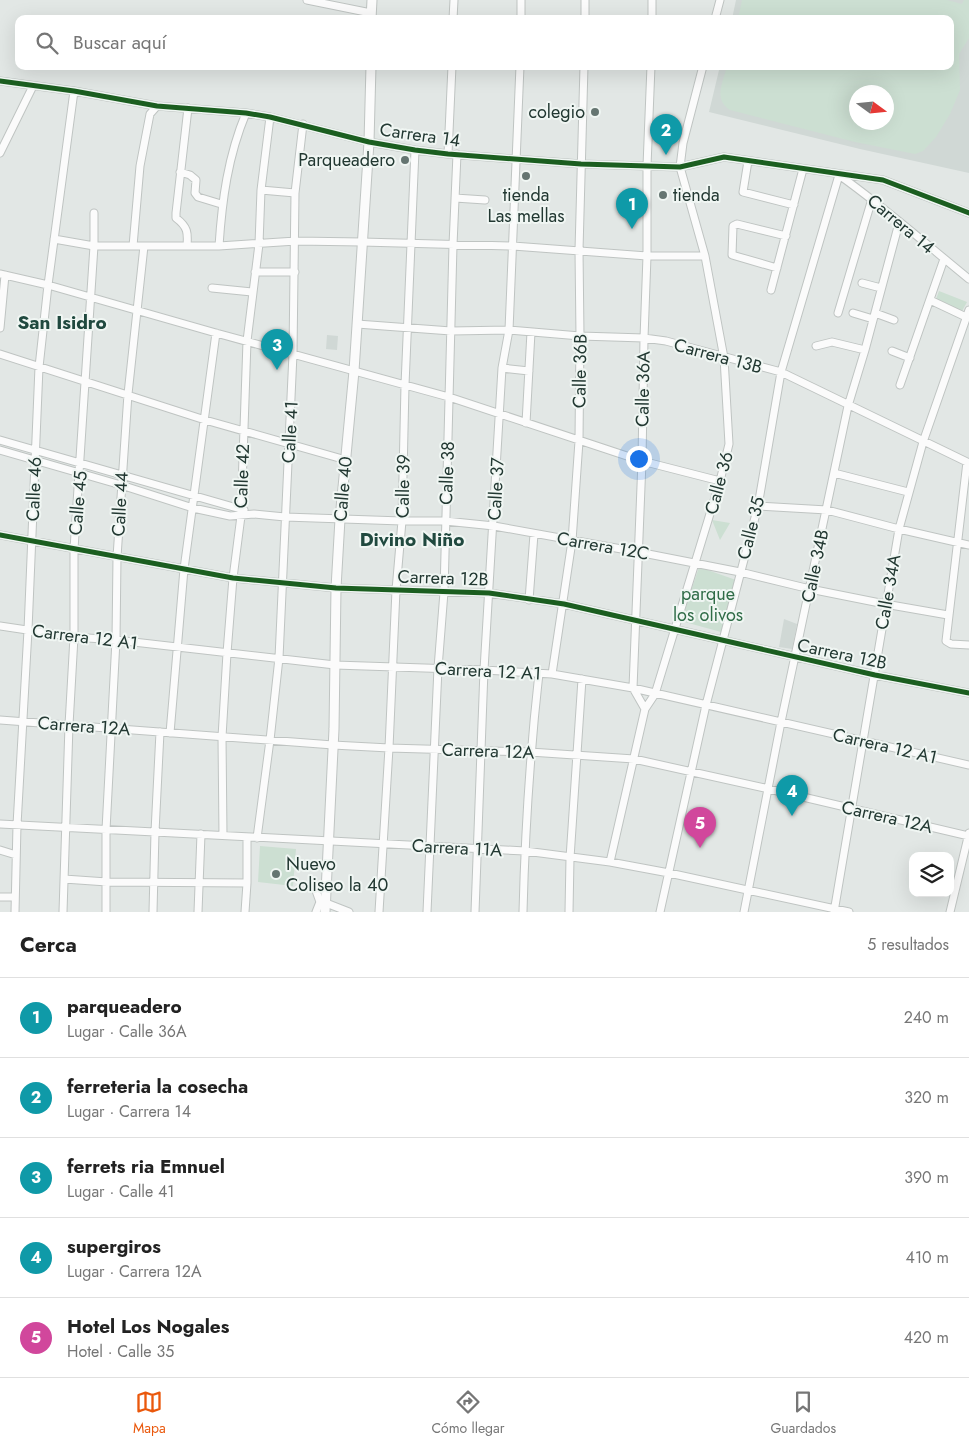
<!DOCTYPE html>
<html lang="es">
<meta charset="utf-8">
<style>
:root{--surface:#fff;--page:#f6f6f6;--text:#222;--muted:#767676;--line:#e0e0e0;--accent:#ea580c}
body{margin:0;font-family:Jost,sans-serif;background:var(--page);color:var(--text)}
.controls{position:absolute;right:15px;bottom:15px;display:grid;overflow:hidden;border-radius:10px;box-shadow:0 5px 20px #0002}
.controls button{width:45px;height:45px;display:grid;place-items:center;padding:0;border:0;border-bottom:1px solid var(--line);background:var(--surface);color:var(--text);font:25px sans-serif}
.compass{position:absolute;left:849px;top:85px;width:45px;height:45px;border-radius:50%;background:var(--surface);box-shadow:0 5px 20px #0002;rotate:105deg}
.you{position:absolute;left:638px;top:458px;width:18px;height:18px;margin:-12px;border:4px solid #fff;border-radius:50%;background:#1a73e8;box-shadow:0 0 0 8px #1a73e833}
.badge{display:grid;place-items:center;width:32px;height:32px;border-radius:50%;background:var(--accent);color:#fff;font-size:16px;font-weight:700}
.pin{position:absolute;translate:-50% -41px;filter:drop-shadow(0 1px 2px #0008)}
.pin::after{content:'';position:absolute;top:26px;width:18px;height:15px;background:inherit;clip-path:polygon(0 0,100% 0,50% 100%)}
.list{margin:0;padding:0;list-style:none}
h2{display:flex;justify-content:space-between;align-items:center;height:65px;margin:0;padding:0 20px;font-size:21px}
h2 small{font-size:16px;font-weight:400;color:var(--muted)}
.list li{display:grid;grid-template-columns:32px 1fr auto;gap:15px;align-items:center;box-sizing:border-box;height:80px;padding:0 20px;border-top:1px solid var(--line)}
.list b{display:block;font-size:19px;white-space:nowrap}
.list p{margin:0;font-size:16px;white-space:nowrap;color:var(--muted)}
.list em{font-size:16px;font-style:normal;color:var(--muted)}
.icon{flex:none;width:28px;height:28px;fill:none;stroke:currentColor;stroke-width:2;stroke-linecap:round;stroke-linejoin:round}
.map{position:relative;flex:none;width:969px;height:912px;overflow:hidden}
.search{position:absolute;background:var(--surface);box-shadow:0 5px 20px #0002;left:15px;right:15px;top:15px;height:55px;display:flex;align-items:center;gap:12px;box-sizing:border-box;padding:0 18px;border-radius:10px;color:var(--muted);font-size:19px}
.sheet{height:465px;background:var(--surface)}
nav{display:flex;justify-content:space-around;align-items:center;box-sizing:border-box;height:70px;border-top:1px solid var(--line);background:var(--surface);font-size:14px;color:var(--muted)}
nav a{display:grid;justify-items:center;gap:2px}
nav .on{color:var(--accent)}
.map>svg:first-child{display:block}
</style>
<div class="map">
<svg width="969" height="912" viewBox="0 0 969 912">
<rect width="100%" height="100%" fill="#e2e7e5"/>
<path fill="#d0d8d5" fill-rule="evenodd" d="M736,0H969V173L860,149L709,112L720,66H950V19H732ZM856,92H886V122H856Z
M327,335L338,336L337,350L326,349Z
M784,619L797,624L792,649L779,647Z"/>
<path fill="#ccdfd2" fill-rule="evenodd" d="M742,0H947L962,4L964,0H969V38L959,54L960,90L950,114L936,137L923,151L915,154L855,142L730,110C713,99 723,83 727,66H950V19H738ZM856,92H886V122H856Z
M939,291L967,302L961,313L935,302Z
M712,520L730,523L720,540Z
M699,567L736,580L721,632L681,621Z
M260,846L296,849L293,886L258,882Z"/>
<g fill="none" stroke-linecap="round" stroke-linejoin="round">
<defs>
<path id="minor" d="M307,0L371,13
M453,19L454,0
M521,19V0
M585,19V0
M652,19V0
M715,19L720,0
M0,81L74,91L157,106L246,113L270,117L369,142L415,150L448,154L581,164L680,167L724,157L883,180L969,213
M0,153L33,86
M448,154L452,66
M748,161L743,192L794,205
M180,172L190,175L196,180L195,193L198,197L221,204
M839,175C884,207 926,244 969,279
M261,190L295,193
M455,198L485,200
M54,239L94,246H219L296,241L362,242L513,246L647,256H705
M133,246L140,166L150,114L157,106
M187,246C188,233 188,227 176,218V213L188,108
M219,246C222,200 228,156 246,113
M777,268L732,255L733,226L737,224L786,236
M255,272H295
M0,274L48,285L216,333L449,397L642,461L720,481
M862,283L881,288
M212,288L252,292
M771,290L803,169
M930,300L966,317
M838,313L872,199
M853,313L873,319
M875,313L894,320
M357,324L451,331L509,330L580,336L644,338L666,341L781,372L969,463
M0,328L5,275
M816,346L832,342L865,350
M892,351L910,358
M0,354L205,420L346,460
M502,368L529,371
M900,385L944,259
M526,423L531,332
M0,440L244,510
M0,450L121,485L193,508L230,516L254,514L285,517L402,521H445L494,526L638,552L740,572L810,589L885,604L948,615
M967,462L946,641L951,644L969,645
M834,473L908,492
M758,506L827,510L899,529L969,545
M0,535L233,578L336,588L489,593L564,604L875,675L969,693
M529,600L534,534
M0,626L74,637L116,640L335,665L484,670L552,674L633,688L969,765
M552,674L572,541L579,441L580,336L579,250L584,66
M645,709L633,688L642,461L644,338L647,256V166L651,66
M0,720L333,745L389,748L530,752L634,759L769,789L969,836
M170,733L184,569L216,333
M0,824L525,851L610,862L669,873L849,912
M223,835L222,737L227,653L233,578L241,516L247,341L259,244L261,190L270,117
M257,838L270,740L279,658L293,354L295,193L303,124
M0,850L16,855
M610,862L645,709L655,694L720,481L729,444L724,358L705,256L680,167L683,143L703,66
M64,879L107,882L247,883
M314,885L320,902L316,912
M0,897H15
M326,903L349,912
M15,912L17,825L28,630L39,367L48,285L74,91
M63,912L69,725L74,637V549L94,246V213
M106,912V830L116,640L117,557L128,394L144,246
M153,912L155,832L160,732
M198,912L201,834
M245,912L247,883V837
M379,912L389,748L396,590L402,521L405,385L415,150
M427,912L438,668L444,592L453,245L457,154
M475,912L484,670L502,368L509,330L520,66
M523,912C525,832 530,753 539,673
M569,912L570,858L582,679
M660,912L706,705L758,506L781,372L839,175
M744,912L781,722L848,406L865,350L899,223
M834,912L899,529L923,442L969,310
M950,912L969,833"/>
<path id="tertiary" d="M371,19L372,0
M325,912L334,729L336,588L340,519L354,371L369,142L371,66"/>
</defs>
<use href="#minor" stroke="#bfc4c2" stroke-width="9"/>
<use href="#tertiary" stroke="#bfc4c2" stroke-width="11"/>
<use href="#minor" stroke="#fbfbfb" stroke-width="7"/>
<use href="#tertiary" stroke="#fbfbfb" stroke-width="9"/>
<defs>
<path id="cycleway" d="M0,81L74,91L157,106L246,113L270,117L369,142L415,150L448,154L581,164L680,167L724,157L883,180L969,213
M0,535L233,578L336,588L489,593L564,604L875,675L969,693"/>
</defs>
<use href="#cycleway" stroke="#f0f6f3" stroke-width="8"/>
<use href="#cycleway" stroke="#1b5e20" stroke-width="5"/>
</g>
<g fill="#657571" stroke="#f0f6f3" stroke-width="2">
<circle cx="595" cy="112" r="5"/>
<circle cx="405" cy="160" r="5"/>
<circle cx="526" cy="176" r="5"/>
<circle cx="663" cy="195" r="5"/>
<circle cx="276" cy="874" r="5"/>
</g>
<g text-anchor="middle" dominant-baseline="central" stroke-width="4" stroke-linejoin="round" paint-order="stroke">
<g font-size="18" fill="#223832" stroke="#f0f6f3" text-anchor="end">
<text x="585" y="112">colegio</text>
<text x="395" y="160">Parqueadero</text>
<text x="526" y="195" text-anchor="middle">tienda<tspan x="526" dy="21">Las mellas</tspan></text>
<text x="673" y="195" text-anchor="start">tienda</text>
<text x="286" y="864" text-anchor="start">Nuevo<tspan x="286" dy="21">Coliseo la 40</tspan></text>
</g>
<g font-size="18" fill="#223832" stroke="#f0f6f3">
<text transform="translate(420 135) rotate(8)">Carrera 14</text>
<text transform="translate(901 224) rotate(40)">Carrera 14</text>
<text transform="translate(718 356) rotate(15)">Carrera 13B</text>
<text transform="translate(580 371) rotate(-89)">Calle 36B</text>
<text transform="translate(643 389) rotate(-89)">Calle 36A</text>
<text transform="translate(290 432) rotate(-87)">Calle 41</text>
<text transform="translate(447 473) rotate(-88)">Calle 38</text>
<text transform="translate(242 476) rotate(-88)">Calle 42</text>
<text transform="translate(719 483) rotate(-75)">Calle 36</text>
<text transform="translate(403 486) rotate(-89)">Calle 39</text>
<text transform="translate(34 489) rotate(-88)">Calle 46</text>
<text transform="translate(343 489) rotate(-85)">Calle 40</text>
<text transform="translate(496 489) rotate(-87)">Calle 37</text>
<text transform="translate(78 503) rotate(-85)">Calle 45</text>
<text transform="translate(120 504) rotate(-87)">Calle 44</text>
<text transform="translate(751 528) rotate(-76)">Calle 35</text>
<text transform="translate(603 546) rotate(10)">Carrera 12C</text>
<text transform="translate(815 566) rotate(-78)">Calle 34B</text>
<text transform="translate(443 578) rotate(2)">Carrera 12B</text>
<text transform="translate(888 592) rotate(-80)">Calle 34A</text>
<text transform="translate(85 637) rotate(7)">Carrera 12 A1</text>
<text transform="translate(842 654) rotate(12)">Carrera 12B</text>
<text transform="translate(488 671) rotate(3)">Carrera 12 A1</text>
<text transform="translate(84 726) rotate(4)">Carrera 12A</text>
<text transform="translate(885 746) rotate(13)">Carrera 12 A1</text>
<text transform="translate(488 751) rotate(2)">Carrera 12A</text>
<text transform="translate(887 817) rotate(13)">Carrera 12A</text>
<text transform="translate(457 848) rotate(3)">Carrera 11A</text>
</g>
<g font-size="18" fill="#2f6c47" stroke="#f0f6f3">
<text x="708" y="594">parque<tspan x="708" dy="21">los olivos</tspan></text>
</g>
<g font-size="19" font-weight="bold" fill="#20493f" stroke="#f0f6f3">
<text x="62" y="322">San Isidro</text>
<text x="412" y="539">Divino Niño</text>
</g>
</g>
</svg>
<div class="controls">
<button><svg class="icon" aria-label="layers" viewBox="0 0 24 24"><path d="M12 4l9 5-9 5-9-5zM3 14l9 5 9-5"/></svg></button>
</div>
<svg class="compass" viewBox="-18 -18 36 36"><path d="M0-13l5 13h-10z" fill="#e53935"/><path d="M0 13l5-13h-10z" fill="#767676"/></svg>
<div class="you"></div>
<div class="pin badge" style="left:632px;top:229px;background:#0f9aa8">1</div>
<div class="pin badge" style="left:666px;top:155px;background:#0f9aa8">2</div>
<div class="pin badge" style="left:277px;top:370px;background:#0f9aa8">3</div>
<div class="pin badge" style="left:792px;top:816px;background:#0f9aa8">4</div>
<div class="pin badge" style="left:700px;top:848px;background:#d1479c">5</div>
<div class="search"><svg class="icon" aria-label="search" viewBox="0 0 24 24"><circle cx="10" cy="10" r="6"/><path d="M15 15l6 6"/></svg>Buscar aquí</div>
</div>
<section class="sheet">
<h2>Cerca<small>5 resultados</small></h2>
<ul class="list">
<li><span class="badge" style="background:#0f9aa8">1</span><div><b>parqueadero</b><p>Lugar · Calle 36A</p></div><em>240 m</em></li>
<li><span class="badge" style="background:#0f9aa8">2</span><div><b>ferreteria la cosecha</b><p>Lugar · Carrera 14</p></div><em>320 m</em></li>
<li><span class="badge" style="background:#0f9aa8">3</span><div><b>ferrets ria Emnuel</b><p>Lugar · Calle 41</p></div><em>390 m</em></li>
<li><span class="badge" style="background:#0f9aa8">4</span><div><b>supergiros</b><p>Lugar · Carrera 12A</p></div><em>410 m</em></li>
<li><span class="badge" style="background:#d1479c">5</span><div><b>Hotel Los Nogales</b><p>Hotel · Calle 35</p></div><em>420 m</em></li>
</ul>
</section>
<nav>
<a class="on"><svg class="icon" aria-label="map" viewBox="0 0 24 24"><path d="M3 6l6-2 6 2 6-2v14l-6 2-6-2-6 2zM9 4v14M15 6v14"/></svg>Mapa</a>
<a><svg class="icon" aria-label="directions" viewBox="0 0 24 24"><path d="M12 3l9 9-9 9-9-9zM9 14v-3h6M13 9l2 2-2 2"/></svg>Cómo llegar</a>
<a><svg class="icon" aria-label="saved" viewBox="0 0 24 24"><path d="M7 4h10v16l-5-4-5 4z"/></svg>Guardados</a>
</nav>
